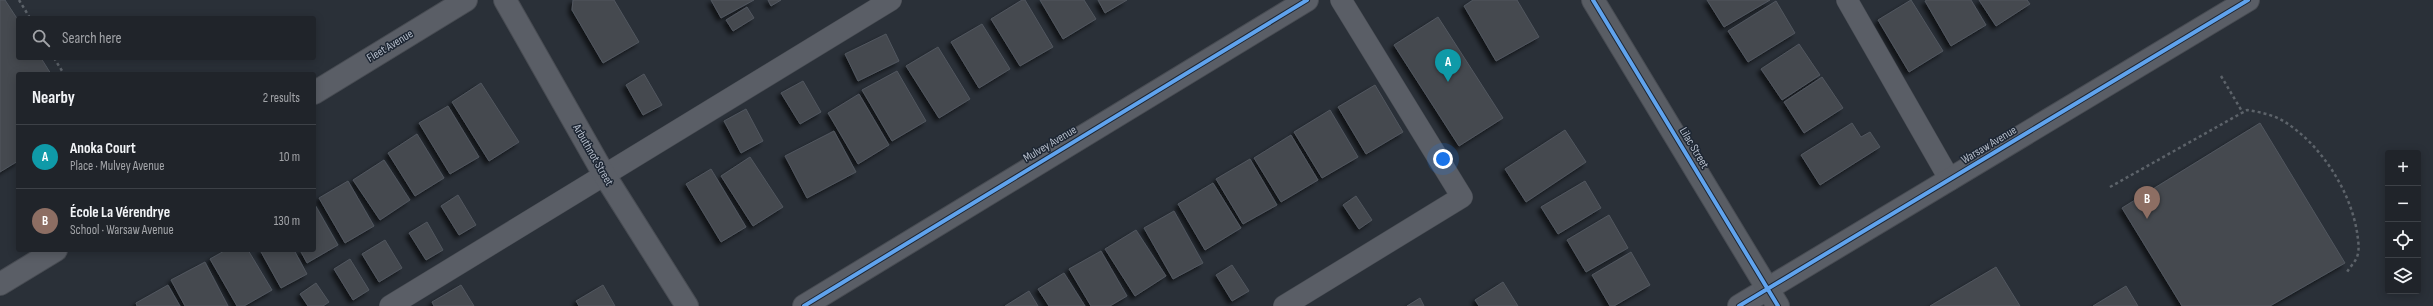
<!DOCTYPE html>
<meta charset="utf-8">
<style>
:root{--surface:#20242a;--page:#2d3036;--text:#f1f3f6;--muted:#a2a4a8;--line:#3d4147;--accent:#848b96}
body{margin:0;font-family:"Sofia Sans Condensed",sans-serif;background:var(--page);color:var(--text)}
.controls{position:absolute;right:12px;bottom:12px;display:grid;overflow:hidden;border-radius:4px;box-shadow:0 2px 10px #0003}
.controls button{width:36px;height:36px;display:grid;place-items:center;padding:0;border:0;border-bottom:1px solid var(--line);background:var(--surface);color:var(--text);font:20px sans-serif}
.you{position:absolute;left:1443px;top:159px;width:14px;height:14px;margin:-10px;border:3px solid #fff;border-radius:50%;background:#1a73e8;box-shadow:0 0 0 6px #1a73e833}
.badge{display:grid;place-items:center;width:26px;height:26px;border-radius:50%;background:var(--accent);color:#fff;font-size:13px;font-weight:700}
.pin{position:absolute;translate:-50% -33px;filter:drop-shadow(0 1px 2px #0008)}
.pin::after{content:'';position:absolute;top:21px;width:14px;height:12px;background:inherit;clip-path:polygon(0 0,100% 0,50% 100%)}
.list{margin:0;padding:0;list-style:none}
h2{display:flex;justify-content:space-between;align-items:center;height:52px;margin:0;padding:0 16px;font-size:17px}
h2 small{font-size:13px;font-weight:400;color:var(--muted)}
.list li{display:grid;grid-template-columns:26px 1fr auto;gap:12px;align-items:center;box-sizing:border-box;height:64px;padding:0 16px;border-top:1px solid var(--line)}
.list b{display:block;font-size:15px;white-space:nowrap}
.list p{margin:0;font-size:13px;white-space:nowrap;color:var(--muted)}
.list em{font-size:13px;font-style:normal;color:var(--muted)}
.icon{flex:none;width:22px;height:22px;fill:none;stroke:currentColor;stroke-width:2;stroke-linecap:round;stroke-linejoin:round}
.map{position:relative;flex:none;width:2433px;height:306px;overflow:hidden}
.search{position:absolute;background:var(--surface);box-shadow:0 2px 10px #0003;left:16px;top:16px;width:300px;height:44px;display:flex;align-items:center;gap:10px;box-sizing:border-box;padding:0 14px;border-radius:4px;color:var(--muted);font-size:15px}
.panel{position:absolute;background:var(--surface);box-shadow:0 2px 10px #0003;left:16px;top:72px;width:300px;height:180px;border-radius:4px}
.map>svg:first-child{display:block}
</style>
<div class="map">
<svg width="2433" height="306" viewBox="0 0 2433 306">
<defs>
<filter id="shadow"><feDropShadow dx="-3.5" dy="3.5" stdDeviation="2" flood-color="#0009"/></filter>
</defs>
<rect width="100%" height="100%" fill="#2a3038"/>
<path fill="#444950" stroke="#52575f" filter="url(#shadow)" d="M0,0H5L18,20V58H41L51,74H18V161L0,172Z
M573,0H614L639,42L603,63L572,10Z
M711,0H754L721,18Z
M768,0H781L771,6Z
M1022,0H1025L1053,47L1020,66L991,19Z
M1040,0H1084L1096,19L1063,39Z
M1098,0H1127L1105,13Z
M1473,0H1517L1539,37L1496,61L1464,6Z
M1707,0H1770L1724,27Z
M1911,0L1943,51L1909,72L1878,20Z
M1927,0H1971L1986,25L1951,46L1925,1Z
M1979,0H2027L2030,4L1996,26Z
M1776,1L1795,33L1748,62L1728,31Z
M747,7L754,18L733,31L726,20Z
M1438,17L1503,118L1459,146L1394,45Z
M982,24L1010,69L979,88L951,42Z
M886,34L899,61L858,81L845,54Z
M1799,44L1820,75L1782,100L1761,69Z
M938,47L970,99L939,118L906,66Z
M897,71L926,121L892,141L862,90Z
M644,74L662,105L643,115L626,85Z
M1822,77L1843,108L1804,133L1784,102Z
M803,81L821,112L800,124L781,93Z
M481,83L519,142L489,161L452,102Z
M1375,85L1403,132L1366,154L1338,107Z
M859,94L889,145L858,164L828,113Z
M448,106L479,157L450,174L419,123Z
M746,109L763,141L741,153L724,121Z
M1330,110L1358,157L1322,178L1294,132Z
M1852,123L1861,137L1870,132L1880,147L1820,185L1801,155Z
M2260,123L2345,263L2270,306H2182L2122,208Z
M1565,130L1586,162L1526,202L1505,169Z
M834,131L856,172L807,198L785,156Z
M417,134L444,178L415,196L388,153Z
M1291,135L1318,180L1281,202L1254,158Z
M750,157L783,207L753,226L721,176Z
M1250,159L1277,205L1243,224L1216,179Z
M384,160L410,200L380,220L353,180Z
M711,169L746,227L721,242L686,184Z
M348,181L374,226L345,243L319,198Z
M1585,181L1601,208L1558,234L1541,207Z
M1213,183L1241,228L1205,250L1178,204Z
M458,195L476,225L459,235L441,206Z
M1356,196L1372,220L1359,229L1343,205Z
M314,203L338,245L307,263L300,250H314Z
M1174,211L1203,263L1173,279L1144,228Z
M1609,215L1628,248L1586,272L1567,240Z
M427,222L443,250L426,260L409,233Z
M1136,230L1166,276L1135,296L1105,249Z
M385,240L402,268L379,282L362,254Z
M226,250H248L272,290L244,306H237L210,259Z
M260,250H294L307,274L281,288Z
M1101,251L1127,296L1110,306H1091L1069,269Z
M1631,252L1650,285L1614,306H1610L1592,275Z
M350,259L369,290L353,300L334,269Z
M205,262L228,306H185L171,280Z
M1232,265L1249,291L1232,301L1216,275Z
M1996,267L2020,306H1930Z
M1064,273L1085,306H1049L1038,289Z
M1503,282L1518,306H1479L1475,300Z
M316,283L329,302L323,306H308L300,294Z
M168,285L180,306H137L136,303Z
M461,285L474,306H434L432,302Z
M603,285L615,306H579L576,301Z
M2126,286L2138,306H2093Z
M1029,291L1038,306H1005Z
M1420,298L1424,306H1407Z"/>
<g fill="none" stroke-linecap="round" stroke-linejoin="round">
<defs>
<path id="lane" d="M1847,0L1950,180
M390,306L891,0
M1284,306L1462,197L1341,0"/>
<path id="street" d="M505,0L605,176L687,306
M314,93L466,0
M0,284L56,250
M804,306L1307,0
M1739,306L2248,0"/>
<path id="secondary" d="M1593,0L1778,306"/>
</defs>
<use href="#lane" stroke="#484c53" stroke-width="22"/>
<use href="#street" stroke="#484c53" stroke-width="24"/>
<use href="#secondary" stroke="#484c53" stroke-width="24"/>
<path stroke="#5d636a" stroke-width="2.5" stroke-dasharray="3 3" stroke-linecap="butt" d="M19,0L30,18
M54,58L64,74
M2221,76L2243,113
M2110,187L2247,110C2260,112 2274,115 2285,122C2321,145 2350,190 2357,232C2358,240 2360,249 2357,257C2355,262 2350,267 2347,272"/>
<use href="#lane" stroke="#5a5e66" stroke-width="21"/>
<use href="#street" stroke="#5a5e66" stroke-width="22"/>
<use href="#secondary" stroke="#595d64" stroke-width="22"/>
<defs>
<path id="cycleway" d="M1593,0L1778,306
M804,306L1307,0
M1739,306L2248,0"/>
</defs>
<use href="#cycleway" stroke="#1d2633" stroke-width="6"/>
<use href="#cycleway" stroke="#60a3ed" stroke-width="4"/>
</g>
<g text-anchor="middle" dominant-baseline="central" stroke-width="3" stroke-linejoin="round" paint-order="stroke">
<g font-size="12" fill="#b4bcc9" stroke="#1d2633">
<text transform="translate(390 46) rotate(-31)">Fleet Avenue</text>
<text transform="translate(1050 144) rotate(-31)">Mulvey Avenue</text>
<text transform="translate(1989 145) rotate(-31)">Warsaw Avenue</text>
<text transform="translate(1694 148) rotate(59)">Lilac Street</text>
<text transform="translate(593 155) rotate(60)">Arbuthnot Street</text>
</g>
</g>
</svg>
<div class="controls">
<button>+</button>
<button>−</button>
<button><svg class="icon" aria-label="locate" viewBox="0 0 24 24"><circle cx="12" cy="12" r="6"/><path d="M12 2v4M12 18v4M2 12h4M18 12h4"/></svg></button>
<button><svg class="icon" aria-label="layers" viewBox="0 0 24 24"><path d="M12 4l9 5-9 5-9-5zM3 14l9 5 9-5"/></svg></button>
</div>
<div class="you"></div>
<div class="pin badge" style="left:1448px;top:82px;background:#0f9aa8">A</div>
<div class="pin badge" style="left:2147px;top:219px;background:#8d6e63">B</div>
<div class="search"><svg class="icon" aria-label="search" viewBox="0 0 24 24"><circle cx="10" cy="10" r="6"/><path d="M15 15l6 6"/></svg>Search here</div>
<section class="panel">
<h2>Nearby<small>2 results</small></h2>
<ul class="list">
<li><span class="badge" style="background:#0f9aa8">A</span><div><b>Anoka Court</b><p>Place · Mulvey Avenue</p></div><em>10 m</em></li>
<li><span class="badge" style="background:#8d6e63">B</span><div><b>École La Vérendrye</b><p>School · Warsaw Avenue</p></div><em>130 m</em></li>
</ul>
</section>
</div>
